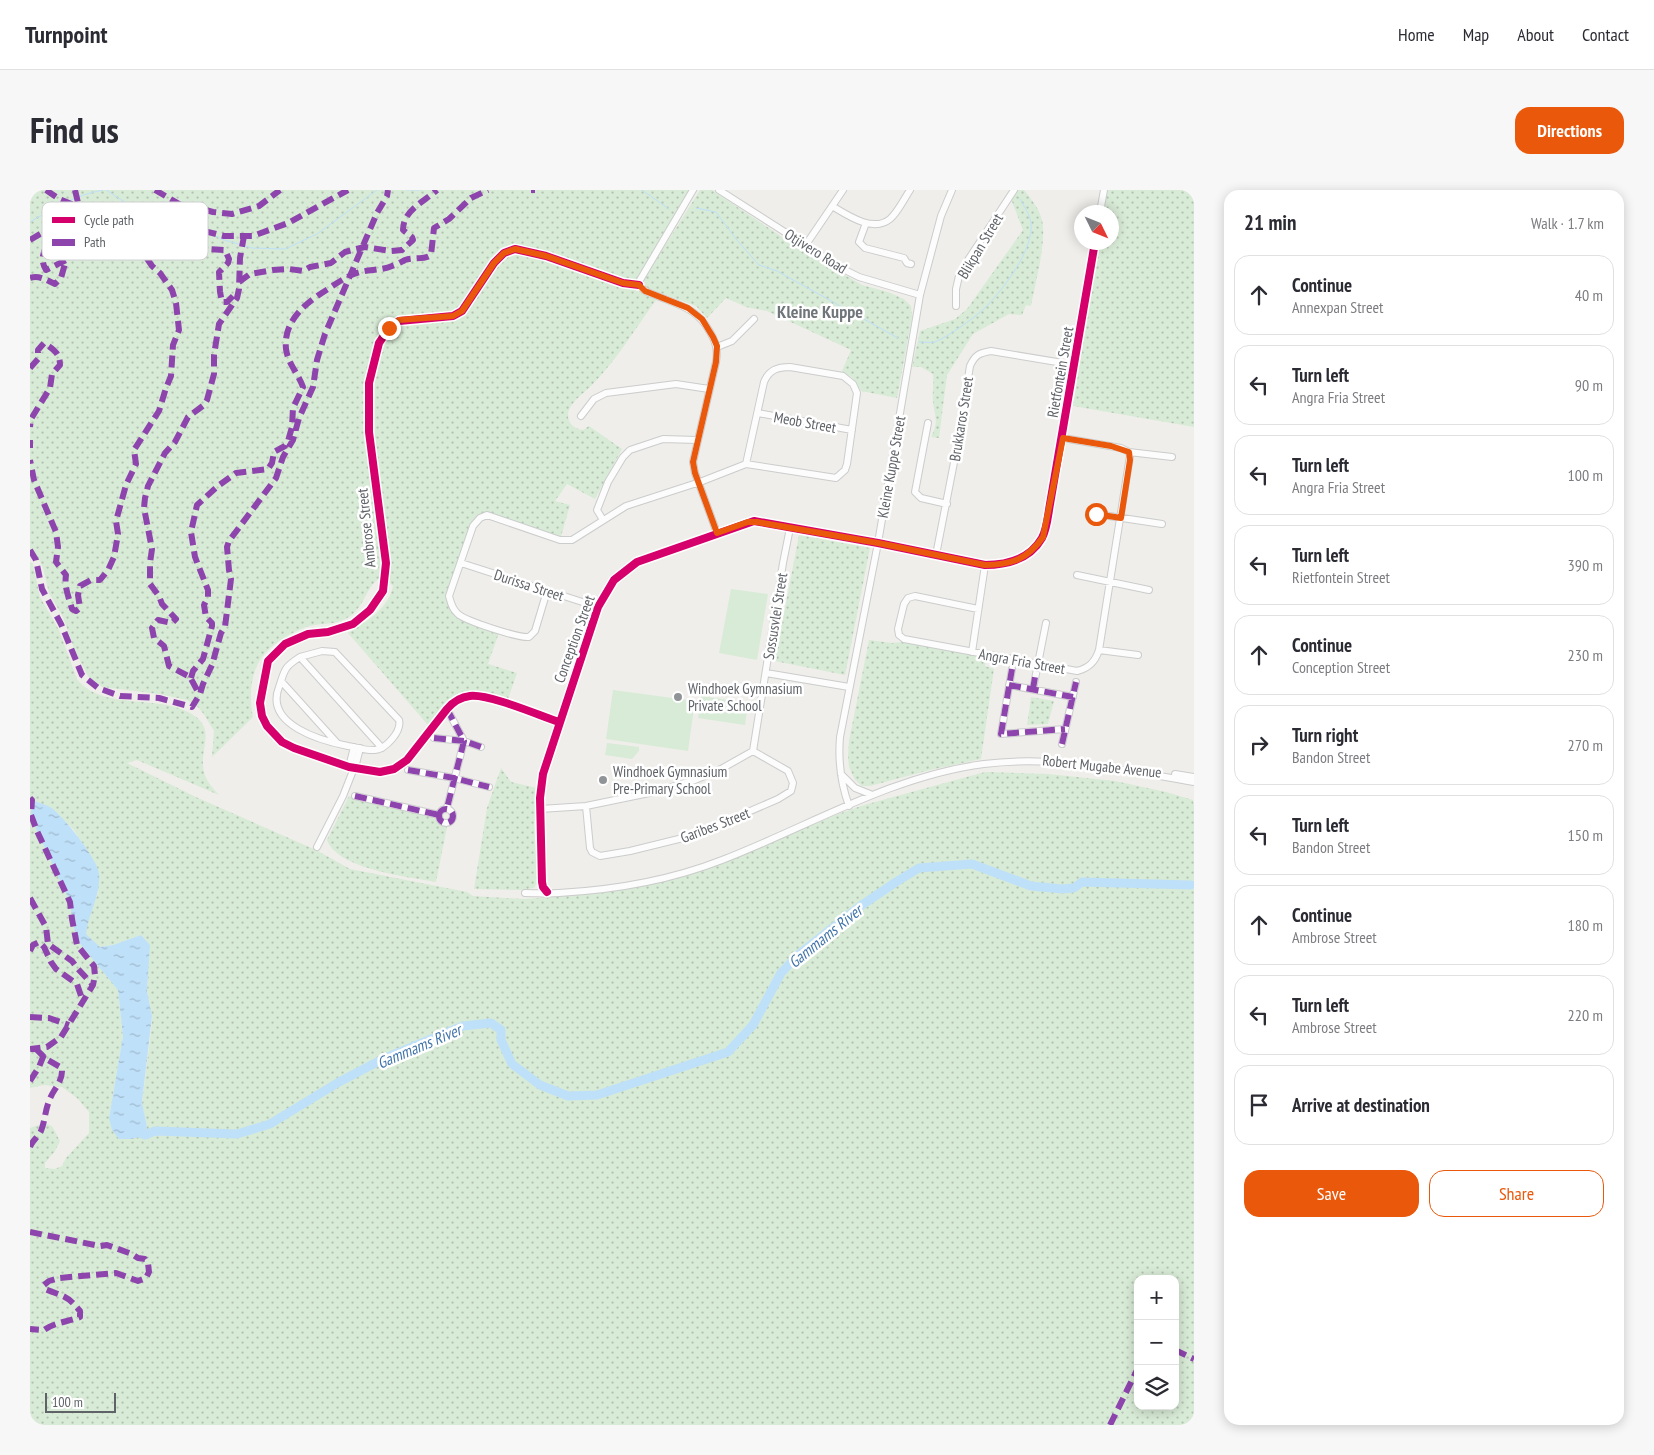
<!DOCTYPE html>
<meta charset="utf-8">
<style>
:root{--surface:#fff;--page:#f7f7f7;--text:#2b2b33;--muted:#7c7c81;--line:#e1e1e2;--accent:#ea580c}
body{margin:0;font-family:"PT Sans Narrow",sans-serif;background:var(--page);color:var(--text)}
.controls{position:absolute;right:15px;bottom:15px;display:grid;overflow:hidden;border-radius:10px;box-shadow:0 2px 12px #0003}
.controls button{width:45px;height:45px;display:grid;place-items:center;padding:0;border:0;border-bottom:1px solid var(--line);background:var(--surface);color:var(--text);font:25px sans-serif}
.compass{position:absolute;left:1044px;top:15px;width:45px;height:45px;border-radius:50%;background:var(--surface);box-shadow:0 2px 12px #0003;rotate:133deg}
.scale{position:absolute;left:15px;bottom:12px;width:71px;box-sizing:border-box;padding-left:5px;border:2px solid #5f6368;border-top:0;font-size:14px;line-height:18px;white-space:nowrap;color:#5f6368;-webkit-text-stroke:4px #fff;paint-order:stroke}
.stop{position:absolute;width:15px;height:15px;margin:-11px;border:4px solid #ea580c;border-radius:50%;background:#fff}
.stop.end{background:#ea580c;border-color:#fff;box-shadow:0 1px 5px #0008}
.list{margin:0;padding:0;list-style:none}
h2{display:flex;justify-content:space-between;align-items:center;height:65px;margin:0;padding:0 20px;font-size:21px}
h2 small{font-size:16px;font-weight:400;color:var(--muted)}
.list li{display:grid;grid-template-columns:32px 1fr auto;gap:15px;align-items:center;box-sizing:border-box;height:80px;margin:0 10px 10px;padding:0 10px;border:1px solid var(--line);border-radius:15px}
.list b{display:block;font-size:19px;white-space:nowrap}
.list p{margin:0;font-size:16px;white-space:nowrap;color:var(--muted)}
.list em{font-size:16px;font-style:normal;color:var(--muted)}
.actions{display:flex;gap:10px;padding:15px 20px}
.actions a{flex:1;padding:11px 0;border:1px solid var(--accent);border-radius:15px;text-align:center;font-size:18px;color:var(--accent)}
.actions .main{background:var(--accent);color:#fff}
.icon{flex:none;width:28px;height:28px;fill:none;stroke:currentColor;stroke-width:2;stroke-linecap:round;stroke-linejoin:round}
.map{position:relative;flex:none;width:1164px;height:1235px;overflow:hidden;border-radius:15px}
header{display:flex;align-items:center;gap:30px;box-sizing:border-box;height:70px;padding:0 25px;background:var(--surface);border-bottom:1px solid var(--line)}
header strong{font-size:24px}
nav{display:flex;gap:28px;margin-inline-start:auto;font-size:18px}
.intro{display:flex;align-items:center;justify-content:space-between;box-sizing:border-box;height:120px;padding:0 30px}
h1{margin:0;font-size:35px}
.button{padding:12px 22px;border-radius:15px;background:var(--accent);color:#fff;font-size:18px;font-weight:700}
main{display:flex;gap:30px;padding:0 30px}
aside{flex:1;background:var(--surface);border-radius:15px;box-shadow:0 2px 12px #0003}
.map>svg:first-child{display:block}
</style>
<header>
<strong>Turnpoint</strong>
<nav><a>Home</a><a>Map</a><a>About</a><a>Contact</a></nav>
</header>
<div class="intro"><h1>Find us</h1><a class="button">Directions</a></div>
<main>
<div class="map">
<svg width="1164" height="1235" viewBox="0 0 1164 1235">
<defs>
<pattern id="grass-dots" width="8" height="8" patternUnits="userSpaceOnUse" patternTransform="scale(1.25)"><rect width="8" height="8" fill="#d8ebd6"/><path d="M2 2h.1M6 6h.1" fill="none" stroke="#b2c2b1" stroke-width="1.8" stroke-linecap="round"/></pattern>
<pattern id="water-ripples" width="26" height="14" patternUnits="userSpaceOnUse" patternTransform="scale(1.25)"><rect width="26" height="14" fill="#bfe0f9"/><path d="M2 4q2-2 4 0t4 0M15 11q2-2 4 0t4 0" fill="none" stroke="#9eb9cd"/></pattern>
</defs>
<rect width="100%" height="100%" fill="#efeeea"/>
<path fill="url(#grass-dots)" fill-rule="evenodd" d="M0,0H659L605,91V100L626,110C605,139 586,171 561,196C554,203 538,214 538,225C538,234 545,239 553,240L559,236L592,259L565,309L537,294L525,311L540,315L530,350L457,325L443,336L419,406L428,425L470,440L458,474L487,483L478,509C470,507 461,503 452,501C427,497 412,518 398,535L318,443C336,432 359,418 363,396L357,390L350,388C334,398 335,421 313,430C302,435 288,433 276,437C260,443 241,454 232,467C220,483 219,509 223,527L182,567L184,541L175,526L169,518L157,510L129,504L72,497L58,486L45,461L33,427L19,403L13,378L9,369L0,359Z
M670,0H682L773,61L832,95L858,102L874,109L881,116L882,127L867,208L831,201L823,188L812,181L821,160L737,121L716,117L696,108L677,128L666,116L615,97L614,89Z
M987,0H994C1001,9 1009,18 1012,30C1017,51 1005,94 1001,116L996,115L992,125L979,124L943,144L917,185L909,248L901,247C909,232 905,227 903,212C902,203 904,193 903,184L891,177H882L890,141L925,129L937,119L993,40L981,9Z
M1077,0H1164V237L1043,216L1069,53L1082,52V22H1073Z
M769,345L840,358L815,485L745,471Z
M0,372L3,374L10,407L29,440L47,489C70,520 126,505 158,522C187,537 171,554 173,576C174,589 181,596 189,605L107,570L97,573L168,608L286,660L320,679L437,702L443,706L494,709L526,707L603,697L653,686L691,674L808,624L834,615L955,582L1018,584L1085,591L1136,602L1163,610L1164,616V1235H0V938L14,933L22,936L30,951L25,961L15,973V978L25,979L32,976L36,968L59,943V922L47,908L32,897L14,895L0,898ZM2,610L21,618L43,639L58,662L68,703L58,728L55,744L70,757L83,755L111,745L119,755L117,801L122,826L121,840L112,913L117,937L79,928L93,846L88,799L47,750L42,729L40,712L7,641ZM1108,1089H1145V1216H1108Z
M839,450L862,453L873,452L956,468L955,476L964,479L951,569L900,580L840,596H832L825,590L819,577L818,567L819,551Z
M1001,507L1024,511L1018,534L997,535Z
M471,578L481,592L507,598L504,633L508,691L504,698L490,700L444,699L457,618Z
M319,606L404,627L408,633L417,637L406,692C379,687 307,679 297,650Z"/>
<path fill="#d8ebd6" d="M701,399L738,404L727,470L689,463Z
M583,500L665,511L658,561L576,549Z
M671,506L718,513L715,535L668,528Z
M577,553L609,557V561L602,569L575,565Z"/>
<path fill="url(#water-ripples)" d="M2,610C7,612 14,614 20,617C32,624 69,671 69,684C71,705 58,724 56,744L70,757L83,755L111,745L120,755L117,801L122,826L112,912L117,937L115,945L102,949H89L82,940L79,928L93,846L88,800L47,750L42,729L40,712L7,641L1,625Z"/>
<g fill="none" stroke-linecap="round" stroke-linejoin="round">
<path stroke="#bfe0f9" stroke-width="1" d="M76,0L98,14L124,22L156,29L191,49L222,58L255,59L287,44L347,0
M377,0H392
M612,0L639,19
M666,18L686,22L706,49L729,75L747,81L868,148
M0,32C24,18 46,5 73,0
M889,152C894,152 900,153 905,152C916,148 947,126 956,117C973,99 1004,60 1001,33C1000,25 994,16 990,9"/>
<path stroke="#bfe0f9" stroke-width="9" d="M104,941L115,945L125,941L207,944L240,934L309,892L353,869L433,836L461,833L471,840V850L482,874L510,895L538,906L567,905L698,862L723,835L751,783L768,765L829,717L866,692L889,678L942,674L1001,696L1032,699L1044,698L1052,692L1161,695"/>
<defs>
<path id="minor" d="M663,0L610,90L609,95C613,101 619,103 625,105C649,115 667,118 680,142C686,152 688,160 686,172L663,272L665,283L687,343
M689,0L811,78L829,87L890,105
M802,16C817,25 843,43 860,29C868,22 874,9 880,0
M1070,22L1074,0
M836,33L829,52L835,58L874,68L877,73L881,74
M775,56L813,0
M926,116V99L929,86L938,70L984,0
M687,157L702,151L724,129
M728,223L822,240
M551,226L564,209L576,203L646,194L679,199
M898,233L885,302L891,308L917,314
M1099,262L1142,267
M1066,324L1132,334
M573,330L567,320L578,292L593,267L600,260L633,249L667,250
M906,365L927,257L940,176C945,165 949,163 961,161L1045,175
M431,373L568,417
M1047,385L1119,400
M517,401L505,441L499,447C488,448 436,431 428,424C422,419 421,413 419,406L443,336L450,328L457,325L530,350H542L596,316L670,292L716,274L806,288L815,280L817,274L827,203L823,194L813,186L760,177C747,177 739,180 734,192L716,274
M948,419L885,406L878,408L874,414L868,439L869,445L874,449L1047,481C1059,478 1065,472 1069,460L1100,266L1099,262L1091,258L1033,248
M1069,460L1108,465
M942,462L955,375
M270,467C253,478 255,480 249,497C234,535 292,551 318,556C326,557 336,561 345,560C356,559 372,541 369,530L305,462L292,461L270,467L352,558
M982,479L971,544L1035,539
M736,483L819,497
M251,491L307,553
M979,495L1043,507
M1003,499L1016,433
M417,519L434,551L417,618
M529,532C508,525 460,504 440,506C431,507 423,512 417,519L377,570L364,579L350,582L319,577L264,558L252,552L237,536L232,526L230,513L238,471L255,454L278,444L298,442L323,434L340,420L353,401L356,373L339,242V193L349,153L359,138L369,131L423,126L432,121L464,73L474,63L485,59L516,66L593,93L609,95
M404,548L434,551L451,557
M1032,554L1046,492
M319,577L324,557
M325,578L330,558
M378,580L424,588L459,597
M811,584L825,598L840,604
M1145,584L1164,587
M325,606L409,625
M556,616L560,658L562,662L570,666L600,661L665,645L748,609L761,601L763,593L758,581L723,561
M819,616C811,594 808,571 810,547L848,353L890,105L911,26L922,0
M409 626a7 7 0 1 1 14 0a7 7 0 1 1-14 0Z
M510,619L556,616L624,602L665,590L691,579L723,561L753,373L760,338
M287,657L313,606L324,578
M517,702L513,697L512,692L510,608L513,584L568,417L584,390L607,372L724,331L848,353L955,375C977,375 1000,369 1012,348C1017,339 1018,325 1020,314L1065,52
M495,703C507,703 518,704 529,703C583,700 641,690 692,670C778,637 861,586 954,574C1025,565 1094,580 1164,592"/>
</defs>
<use href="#minor" stroke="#cbcccc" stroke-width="8"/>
<use href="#minor" stroke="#fdfcfc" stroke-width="6"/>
<path stroke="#8e44ad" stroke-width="6" stroke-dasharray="12 6" stroke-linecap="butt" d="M16,0L29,9L49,17
M45,0L49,17L62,32
M125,0L151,15L165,17L183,22L202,24L229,16L250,0
M501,0H505
M83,35L115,42L134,48L148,50L158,62L167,65L178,59L195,60L199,69L198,73L189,82L190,102L192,112H197L203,106
M0,50L27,34L59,30L150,35L194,46H223L258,33L318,0
M0,88C9,85 16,90 25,94L31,88L36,70L16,80C8,68 16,53 26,45H74L87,49L101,50L110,58L122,76L130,83L142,100L146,113L149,140L143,155L141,186L136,198L129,221L104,260L106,274L96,295L86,331L88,344L84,367L78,380L70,390H61L50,396L48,405L50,418L46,421L42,419C39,408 34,397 36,385L26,372L28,357L26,342L4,290L0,270
M209,92L220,84L243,80L259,79L273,81L280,77L301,73L315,62L326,59L335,57L361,61L372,60L383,50L382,47L373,40C373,20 394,12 407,0
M0,178L8,169V160L14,153C23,159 30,163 30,175L22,184L20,198L1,229L0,237
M0,250V258
M0,360L6,370L12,399L31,434L52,485L68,498L90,506L129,508L162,517L170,504L173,494L182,475L191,443L195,437L201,389L199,380L197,357L199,351L246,288L253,267L263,250L269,228L283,197L287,170L295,144L347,23L357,6L358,0
M982,479L971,544L1035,539
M161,488L163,481L173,469L182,436V433L176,427L174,415L178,407V400L165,367L161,342L167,315L188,296L206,283L238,279L242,273L244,262L255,256L258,251L262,237L263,218L273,197C268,183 258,174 256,159C253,130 277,112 298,99C307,93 314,88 324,84C336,79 350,81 362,76C366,75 371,72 375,70C384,67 394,70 401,65L404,38L419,29L441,8L458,0
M979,495L1043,507
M1003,499L1007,475
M167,500L160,487L139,476L134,456L124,448L122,438L128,430L142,433L146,429L132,414L129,406L120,394V373L122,359L114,318L115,308L118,296L135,263L145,252L158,227L174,215L177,210L184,184V165L189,134L207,108L209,99L210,68L214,46
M417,519L434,551L417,618
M404,548L434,551L451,557
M1032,554L1046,492
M378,580L424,588L459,597
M325,606L409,625
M0,608L2,610L1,625L7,641L40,712L42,729L47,755L64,776L65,785L63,795L31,847L17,857L0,859
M409 626a7 7 0 1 1 14 0a7 7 0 1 1-14 0Z
M0,708L16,737L18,754L42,771L48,779L63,795
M0,761L3,755L9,752L14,757L21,772L26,779L47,794L53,812
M0,827L19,828L39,835
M0,891L9,877L15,862
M0,957C2,951 8,947 11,941C15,931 15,921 19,911C24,897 33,893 32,878L16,869L6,859
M0,1042L70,1056L77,1055L102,1064L108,1068L115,1069L118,1073L119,1082L116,1088L108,1091L86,1083L29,1088L19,1091L14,1095L15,1099C34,1107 36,1104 50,1121V1127C38,1132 25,1132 14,1140L0,1139
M1145,1160L1164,1169
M1080,1235L1108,1178"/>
<defs>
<path id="cycleway" d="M529,532C508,525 460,504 440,506C431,507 423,512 417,519L377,570L364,579L350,582L319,577L264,558L252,552L237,536L232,526L230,513L238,471L255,454L278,444L298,442L323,434L340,420L353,401L356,373L339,242V193L349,153L359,138L369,131L423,126L432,121L464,73L474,63L485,59L516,66L593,93L609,95
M517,702L513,697L512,692L510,608L513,584L568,417L584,390L607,372L724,331L848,353L955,375C977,375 1000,369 1012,348C1017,339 1018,325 1020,314L1065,52"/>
</defs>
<use href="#cycleway" stroke="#fff" stroke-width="11"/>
<use href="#cycleway" stroke="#d6006c" stroke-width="8"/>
</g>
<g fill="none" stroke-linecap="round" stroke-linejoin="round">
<path stroke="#ea580c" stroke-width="6" d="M359,138L369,130L423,126L432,121L464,73L474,63L485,59L516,66L593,93L609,95L615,101L658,118L672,129L683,147L687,156L686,172L663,272L665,283L687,343L718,332H727L848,353L955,375C981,375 998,369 1013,347L1033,248L1081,256L1099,262L1100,270L1091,328L1066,324"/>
</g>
<g fill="#919496" stroke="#fff" stroke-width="2">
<circle cx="648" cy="507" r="5"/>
<circle cx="573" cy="590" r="5"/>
</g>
<g text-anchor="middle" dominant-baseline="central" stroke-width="5" stroke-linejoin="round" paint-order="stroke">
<g font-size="15" fill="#5f6368" stroke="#fff">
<text transform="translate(950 56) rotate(-59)">Blikpan Street</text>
<text transform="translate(786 61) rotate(32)">Otjivero Road</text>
<text transform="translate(1030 182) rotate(-80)">Rietfontein Street</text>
<text transform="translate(931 229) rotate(-81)">Brukkaros Street</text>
<text transform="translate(775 232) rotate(10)">Meob Street</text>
<text transform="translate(861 277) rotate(-80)">Kleine Kuppe Street</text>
<text transform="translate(336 338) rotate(-96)">Ambrose Street</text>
<text transform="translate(499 395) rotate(18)">Durissa Street</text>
<text transform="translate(745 426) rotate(-81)">Sossusvlei Street</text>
<text transform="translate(544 449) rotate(-70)">Conception Street</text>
<text transform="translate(992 471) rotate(10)">Angra Fria Street</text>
<text transform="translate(1072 576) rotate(6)">Robert Mugabe Avenue</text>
<text transform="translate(685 635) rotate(-21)">Garibes Street</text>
</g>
<g font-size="15" fill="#5f6368" stroke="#fff" text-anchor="start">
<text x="658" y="498">Windhoek Gymnasium<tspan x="658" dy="17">Private School</tspan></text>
<text x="583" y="581">Windhoek Gymnasium<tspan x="583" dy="17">Pre-Primary School</tspan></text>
</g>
<g font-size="16" font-style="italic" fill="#4174aa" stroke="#fff">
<text transform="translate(795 746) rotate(-39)">Gammams River</text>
<text transform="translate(389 856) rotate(-23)">Gammams River</text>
</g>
<g font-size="18" font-weight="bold" fill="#70757a" stroke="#fff">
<text x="790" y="121">Kleine Kuppe</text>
</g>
</g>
<rect x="12" y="12" width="166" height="58" rx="8" fill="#fff" stroke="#cfd0d2" stroke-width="1"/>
<rect x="22" y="27" width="23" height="6" fill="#d6006c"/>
<rect x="22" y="49" width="23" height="7" fill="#8e44ad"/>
<g font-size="14" fill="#5f6368">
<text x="54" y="35">Cycle path</text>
<text x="54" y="57">Path</text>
</g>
</svg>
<div class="controls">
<button>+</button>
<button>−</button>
<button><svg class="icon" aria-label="layers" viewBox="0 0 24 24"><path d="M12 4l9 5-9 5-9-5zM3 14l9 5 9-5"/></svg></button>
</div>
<svg class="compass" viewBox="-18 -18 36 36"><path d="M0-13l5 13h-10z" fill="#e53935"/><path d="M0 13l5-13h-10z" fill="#7c7c81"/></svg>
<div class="scale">100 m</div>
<div class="stop" style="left:1066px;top:324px"></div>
<div class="stop end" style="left:359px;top:138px"></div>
</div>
<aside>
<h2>21 min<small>Walk · 1.7 km</small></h2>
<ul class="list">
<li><svg class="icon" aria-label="ahead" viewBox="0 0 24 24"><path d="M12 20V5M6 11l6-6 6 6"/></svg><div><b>Continue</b><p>Annexpan Street</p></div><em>40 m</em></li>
<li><svg class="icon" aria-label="left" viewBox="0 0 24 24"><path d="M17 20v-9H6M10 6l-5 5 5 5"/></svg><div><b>Turn left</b><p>Angra Fria Street</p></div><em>90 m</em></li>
<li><svg class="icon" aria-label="left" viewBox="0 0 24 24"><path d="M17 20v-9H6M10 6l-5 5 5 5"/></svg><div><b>Turn left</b><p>Angra Fria Street</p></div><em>100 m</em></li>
<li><svg class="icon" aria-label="left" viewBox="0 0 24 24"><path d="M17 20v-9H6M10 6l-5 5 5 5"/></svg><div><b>Turn left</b><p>Rietfontein Street</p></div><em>390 m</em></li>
<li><svg class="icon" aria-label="ahead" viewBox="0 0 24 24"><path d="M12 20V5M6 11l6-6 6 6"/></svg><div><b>Continue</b><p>Conception Street</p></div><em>230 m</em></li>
<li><svg class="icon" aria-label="right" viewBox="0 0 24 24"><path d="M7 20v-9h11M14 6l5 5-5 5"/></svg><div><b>Turn right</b><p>Bandon Street</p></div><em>270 m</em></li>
<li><svg class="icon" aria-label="left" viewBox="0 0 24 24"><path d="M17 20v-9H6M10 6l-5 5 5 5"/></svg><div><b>Turn left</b><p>Bandon Street</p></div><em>150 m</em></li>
<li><svg class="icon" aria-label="ahead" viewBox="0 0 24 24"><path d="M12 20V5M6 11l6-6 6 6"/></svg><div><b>Continue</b><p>Ambrose Street</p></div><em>180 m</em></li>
<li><svg class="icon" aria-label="left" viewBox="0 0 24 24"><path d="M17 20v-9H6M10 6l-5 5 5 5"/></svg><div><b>Turn left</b><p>Ambrose Street</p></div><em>220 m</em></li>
<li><svg class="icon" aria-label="arrive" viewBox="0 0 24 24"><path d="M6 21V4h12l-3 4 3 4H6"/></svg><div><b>Arrive at destination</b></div></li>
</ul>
<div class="actions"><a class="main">Save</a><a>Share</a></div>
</aside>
</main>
